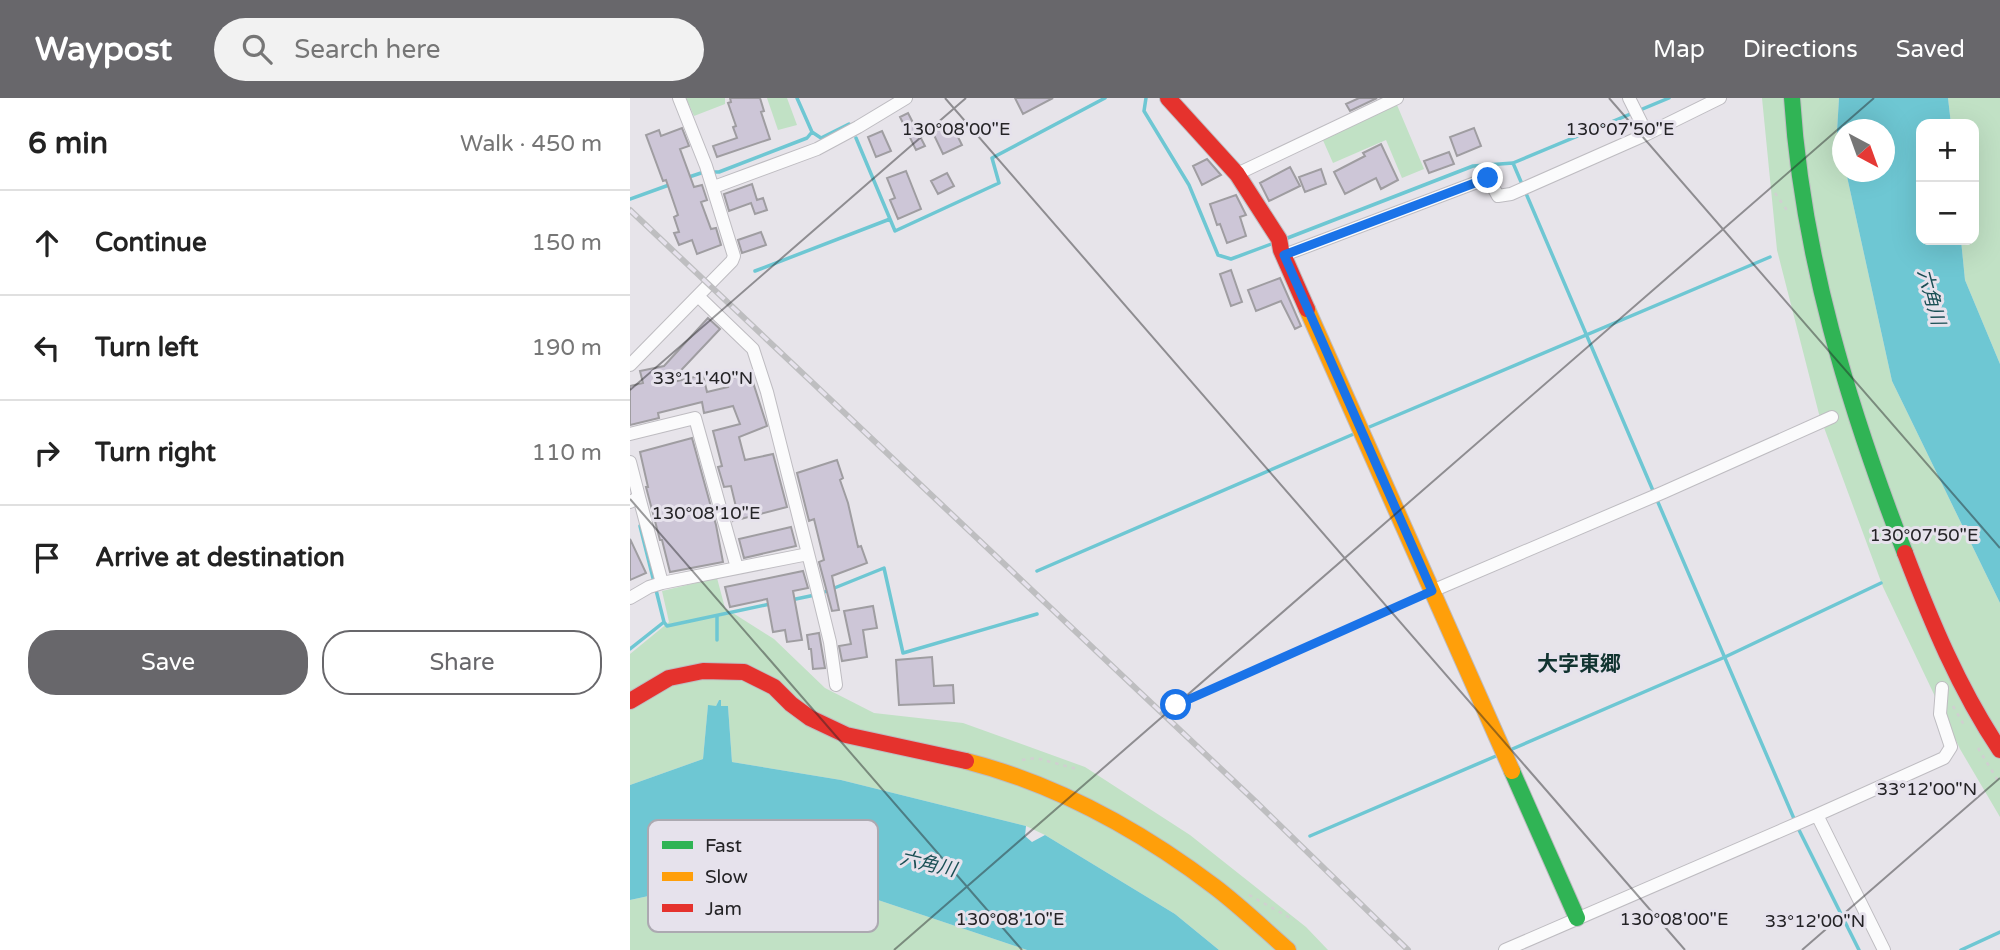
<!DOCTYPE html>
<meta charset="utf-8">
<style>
:root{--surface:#fff;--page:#f2f2f2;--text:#222;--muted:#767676;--line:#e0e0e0;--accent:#68676b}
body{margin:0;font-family:"Varela Round","Noto Sans JP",sans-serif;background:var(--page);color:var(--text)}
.controls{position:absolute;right:21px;top:21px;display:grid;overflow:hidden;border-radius:14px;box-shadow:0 7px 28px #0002}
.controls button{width:63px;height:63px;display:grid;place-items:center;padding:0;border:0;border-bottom:2px solid var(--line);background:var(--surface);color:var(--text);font:35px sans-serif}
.compass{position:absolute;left:1202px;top:21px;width:63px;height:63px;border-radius:50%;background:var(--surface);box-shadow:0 7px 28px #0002;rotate:139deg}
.stop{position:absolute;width:21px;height:21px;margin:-16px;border:5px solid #1a73e8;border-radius:50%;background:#fff}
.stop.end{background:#1a73e8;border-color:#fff;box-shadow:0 2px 7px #0008}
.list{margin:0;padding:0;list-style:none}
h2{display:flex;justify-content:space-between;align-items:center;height:91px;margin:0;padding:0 28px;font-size:30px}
h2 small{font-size:23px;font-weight:400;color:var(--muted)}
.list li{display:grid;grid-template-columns:46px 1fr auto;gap:21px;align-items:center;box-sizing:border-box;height:105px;padding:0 28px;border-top:2px solid var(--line)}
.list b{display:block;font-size:26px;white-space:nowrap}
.list em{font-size:23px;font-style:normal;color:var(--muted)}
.actions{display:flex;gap:14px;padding:21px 28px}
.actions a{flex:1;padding:16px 0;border:2px solid var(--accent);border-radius:28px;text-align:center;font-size:24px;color:var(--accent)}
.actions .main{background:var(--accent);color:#fff}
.icon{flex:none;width:38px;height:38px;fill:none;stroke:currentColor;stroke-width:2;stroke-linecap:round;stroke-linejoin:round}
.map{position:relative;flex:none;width:1370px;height:852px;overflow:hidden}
header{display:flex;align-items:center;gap:42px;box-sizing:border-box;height:98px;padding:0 35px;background:var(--accent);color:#fff}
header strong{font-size:33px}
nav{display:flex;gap:38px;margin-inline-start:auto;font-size:24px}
.search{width:490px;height:63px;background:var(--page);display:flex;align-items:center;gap:18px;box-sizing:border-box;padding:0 24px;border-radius:38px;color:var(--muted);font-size:26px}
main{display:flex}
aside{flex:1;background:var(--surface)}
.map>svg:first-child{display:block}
</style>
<header>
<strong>Waypost</strong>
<div class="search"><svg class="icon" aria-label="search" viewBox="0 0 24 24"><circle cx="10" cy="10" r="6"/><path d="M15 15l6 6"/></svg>Search here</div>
<nav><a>Map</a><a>Directions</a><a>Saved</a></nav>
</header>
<main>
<aside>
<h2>6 min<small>Walk · 450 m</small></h2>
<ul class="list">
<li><svg class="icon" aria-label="ahead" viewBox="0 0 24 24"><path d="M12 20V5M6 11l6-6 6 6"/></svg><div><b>Continue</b></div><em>150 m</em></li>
<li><svg class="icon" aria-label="left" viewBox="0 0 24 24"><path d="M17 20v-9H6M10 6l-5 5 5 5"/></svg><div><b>Turn left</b></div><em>190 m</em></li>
<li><svg class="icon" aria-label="right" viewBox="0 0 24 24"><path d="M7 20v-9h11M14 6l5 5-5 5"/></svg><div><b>Turn right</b></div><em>110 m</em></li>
<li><svg class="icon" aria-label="arrive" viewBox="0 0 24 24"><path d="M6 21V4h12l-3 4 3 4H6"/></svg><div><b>Arrive at destination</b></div></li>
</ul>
<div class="actions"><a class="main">Save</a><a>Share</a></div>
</aside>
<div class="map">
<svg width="1370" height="852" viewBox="0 0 1370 852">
<rect width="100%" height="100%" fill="#e7e4ea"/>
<path fill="#c1e1c5" d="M56,0H95V6L64,18Z
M137,0H157L167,27L148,32Z
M1132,0H1209L1207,33L1212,57V74H1216L1262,283L1370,505V719L1330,651L1253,489L1189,316L1147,152Z
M1318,0H1370V266L1335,182L1331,142H1344V26H1321Z
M767,7L794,71L772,80L756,42L703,65L692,40Z
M87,480L95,510L144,541L195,590L244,615L333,625L455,669L560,737L676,829L698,852H589L545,816L415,737L396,728L211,682L102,664L98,608H91V602H89L86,608H78L73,661L0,687V556L39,524L32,493Z
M79,785L239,799L397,852H0V802Z"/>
<path fill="#6ec7d3" d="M1209,0H1318L1321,26H1291V142H1331L1335,182L1370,266V505L1262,283L1216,74H1254V32H1212V57L1207,33Z
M89,602H91V608H98L102,664L211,682L396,728L395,738L402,744L415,737L545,816L589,852H397L239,799L79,785L0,802V687L73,661L78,607L86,608Z"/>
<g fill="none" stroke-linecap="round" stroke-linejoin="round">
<path stroke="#6ec7d3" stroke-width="3.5" d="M516,0L514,13L559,87L588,157L601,161L644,145
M182,34L191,40L219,26
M226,40L260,121
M883,65L1024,395
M56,80L74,74H89L177,40L182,34L167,0
M0,101L39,87
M655,141L843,68L883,65L1039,0
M125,173L260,121L265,133L369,85L362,60L475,0
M737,330L1140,159
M1027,402L1165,723
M10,428L34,524L37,528L140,506
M407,473L726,335
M192,495L254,470L273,555L407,516
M161,502L185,497
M87,518V542
M0,551L34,524
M880,652L1095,559L1251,485
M1168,730L1229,852
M680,738L866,658
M1331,852L1370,834"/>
</g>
<path fill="#cdc6d7" stroke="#9f9da1" stroke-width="2" d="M100,0H130L134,13L131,14L140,41L87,59L83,48L107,40L103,29L106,28L98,5L101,4Z
M385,0H423L393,16Z
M729,0H747L720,13L716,6Z
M278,15L295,48L286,52L270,19Z
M321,25L332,47L313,56L303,35Z
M52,30L59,48L50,51L64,89L72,87L77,102L71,104L81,131L86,130L91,147L67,156L62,142L49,147L44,135L49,134L44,119L48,117L36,82L33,83L16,37L29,32L31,38Z
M844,30L851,48L827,58L820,39Z
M252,33L261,53L246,59L238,39Z
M751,46L768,82L751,91L746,80L715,96L704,74L735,58L733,55Z
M819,54L824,66L799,75L794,63Z
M577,61L591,77L572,87L563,68Z
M660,69L670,88L639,103L630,85Z
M691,71L696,86L675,94L669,79Z
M276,73L291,111L268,121L260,102L265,100L257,80Z
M317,75L324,88L308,96L301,83Z
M122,86L127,102L133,100L137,112L125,116L121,105L99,113L94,96Z
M606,97L616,117L610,119L616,138L597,145L590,126L587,127L580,106Z
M131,134L136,147L112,155L108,142Z
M601,172L612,204L601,208L590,176Z
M650,180L671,228L665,231L651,203L626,213L618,192Z
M78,220L90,231L39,285L73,277L77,294L98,289L96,282L120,275L137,328L109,339L115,362L143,356L157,409L103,423L100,411L106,409L101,388L94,389L88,369L92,368L83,333L110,326L103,308L74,315L72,304L28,315L29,320L0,327V288L13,285L10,273L34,268Z
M62,340L86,427L93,464L40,474L32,442H30L16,389H18L10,354Z
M207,362L213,380L210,382L218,405L228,449L231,448L237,465L202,478L209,512L202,513L189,464L194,462L184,421L179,423L167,375Z
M161,429L166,448L114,460L109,441Z
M0,441L16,475L0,482Z
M173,473L178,490L163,493L172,542L157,544L155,532L143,534L137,501L100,509L95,489Z
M243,508L247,530L233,532L237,559L212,563L209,548L221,546L214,513Z
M189,535L195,570L183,571L181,551H179L177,537Z
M302,559L304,588L323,587L324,605L269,607L266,562Z"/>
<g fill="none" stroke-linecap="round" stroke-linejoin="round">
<defs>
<path id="street" d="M999,0L1017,36
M607,76L767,0
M84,89L187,51L228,29L276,0
M654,157L858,80L868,98L881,96L1017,36L1090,0
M68,198L123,251L137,294L187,491L200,544L206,587
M0,267L102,163L104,158L76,68L49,0
M0,336L65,320L107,470
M0,364L9,399L0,404
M9,399L32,485
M802,493L1034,394L1202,319
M0,500L19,489L32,485L178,456
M1187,717L1314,660L1321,649L1310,616L1312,590
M875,852L1187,717L1254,852"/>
<path id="fast" d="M1162,0C1172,157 1219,310 1275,455
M882,673L947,820"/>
<path id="slow" d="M677,211L882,673
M336,663C426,686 511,733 585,789C610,808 634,831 658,852"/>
<path id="jam" d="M538,0L607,76L649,141L651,152L677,211
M1275,455C1301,523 1329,591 1370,652
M0,603L39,580L73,573L114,574L144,589L161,606L180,620L216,637L336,663"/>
</defs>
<use href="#street" stroke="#bebcc1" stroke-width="14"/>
<use href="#fast" stroke="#bebcc1" stroke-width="18"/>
<use href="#slow" stroke="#bebcc1" stroke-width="18"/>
<use href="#jam" stroke="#bebcc1" stroke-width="18"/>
<path stroke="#d0d0d0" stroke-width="2.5" stroke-dasharray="3.5 5" stroke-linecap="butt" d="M1145,95L1159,115
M546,607L787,500
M1323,608L1334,627
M1348,650L1370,686
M392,662L406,660L447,671
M619,797L664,822"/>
<use href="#street" stroke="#fbfbfc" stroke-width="12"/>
<use href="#fast" stroke="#30b455" stroke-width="16"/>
<use href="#slow" stroke="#ff9f0a" stroke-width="16"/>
<use href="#jam" stroke="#e5322d" stroke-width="16"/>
<defs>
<path id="rail" d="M0,112L626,704L778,852"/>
</defs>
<use href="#rail" stroke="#bebec0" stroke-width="6"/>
<use href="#rail" stroke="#e6e2ec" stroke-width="3.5" stroke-dasharray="10" stroke-linecap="butt"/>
</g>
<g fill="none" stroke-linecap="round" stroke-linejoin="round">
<path stroke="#1a73e8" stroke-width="9" d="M546,607L802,493L654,157L858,80"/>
</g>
<path fill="none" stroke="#242326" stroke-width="2" stroke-opacity="0.45" d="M315,0L1055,852M979,0L1370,450M0,292L336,0M0,401L392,852M264,852L1244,0M1172,852L1370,680"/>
<g text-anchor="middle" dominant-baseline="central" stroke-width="6" stroke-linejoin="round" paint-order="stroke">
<g font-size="19" font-style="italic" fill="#1a4f55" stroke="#e6e2ec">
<text transform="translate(1301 199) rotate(75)">六角川</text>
<text transform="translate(298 766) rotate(13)">六角川</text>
</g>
<g font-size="21" font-weight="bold" fill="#113330" stroke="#e6e2ec">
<text x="949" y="566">大字東郷</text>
</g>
</g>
<rect x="18" y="722" width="230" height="112" rx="10" fill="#e6e2ec" stroke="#aca9b1" stroke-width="2"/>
<rect x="32" y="743" width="31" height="8" fill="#30b455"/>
<rect x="32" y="774" width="31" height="9" fill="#ff9f0a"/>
<rect x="32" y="806" width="31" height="8" fill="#e5322d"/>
<g font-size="19" fill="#242326">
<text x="75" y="754">Fast</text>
<text x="75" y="785">Slow</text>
<text x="75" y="817">Jam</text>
</g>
<g font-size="18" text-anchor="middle" fill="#242326" stroke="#e6e2ec" stroke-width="6" stroke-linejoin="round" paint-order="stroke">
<text x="326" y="37">130°08'00"E</text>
<text x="990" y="37">130°07'50"E</text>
<text x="73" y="286">33°11'40"N</text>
<text x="76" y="421">130°08'10"E</text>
<text x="1294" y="443">130°07'50"E</text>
<text x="1297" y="697">33°12'00"N</text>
<text x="380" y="827">130°08'10"E</text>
<text x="1044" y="827">130°08'00"E</text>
<text x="1185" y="829">33°12'00"N</text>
</g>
</svg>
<div class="controls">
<button>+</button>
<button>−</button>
</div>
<svg class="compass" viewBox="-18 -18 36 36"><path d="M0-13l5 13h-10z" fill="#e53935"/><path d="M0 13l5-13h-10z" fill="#767676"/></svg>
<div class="stop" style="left:546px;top:607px"></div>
<div class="stop end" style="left:858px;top:80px"></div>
</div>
</main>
